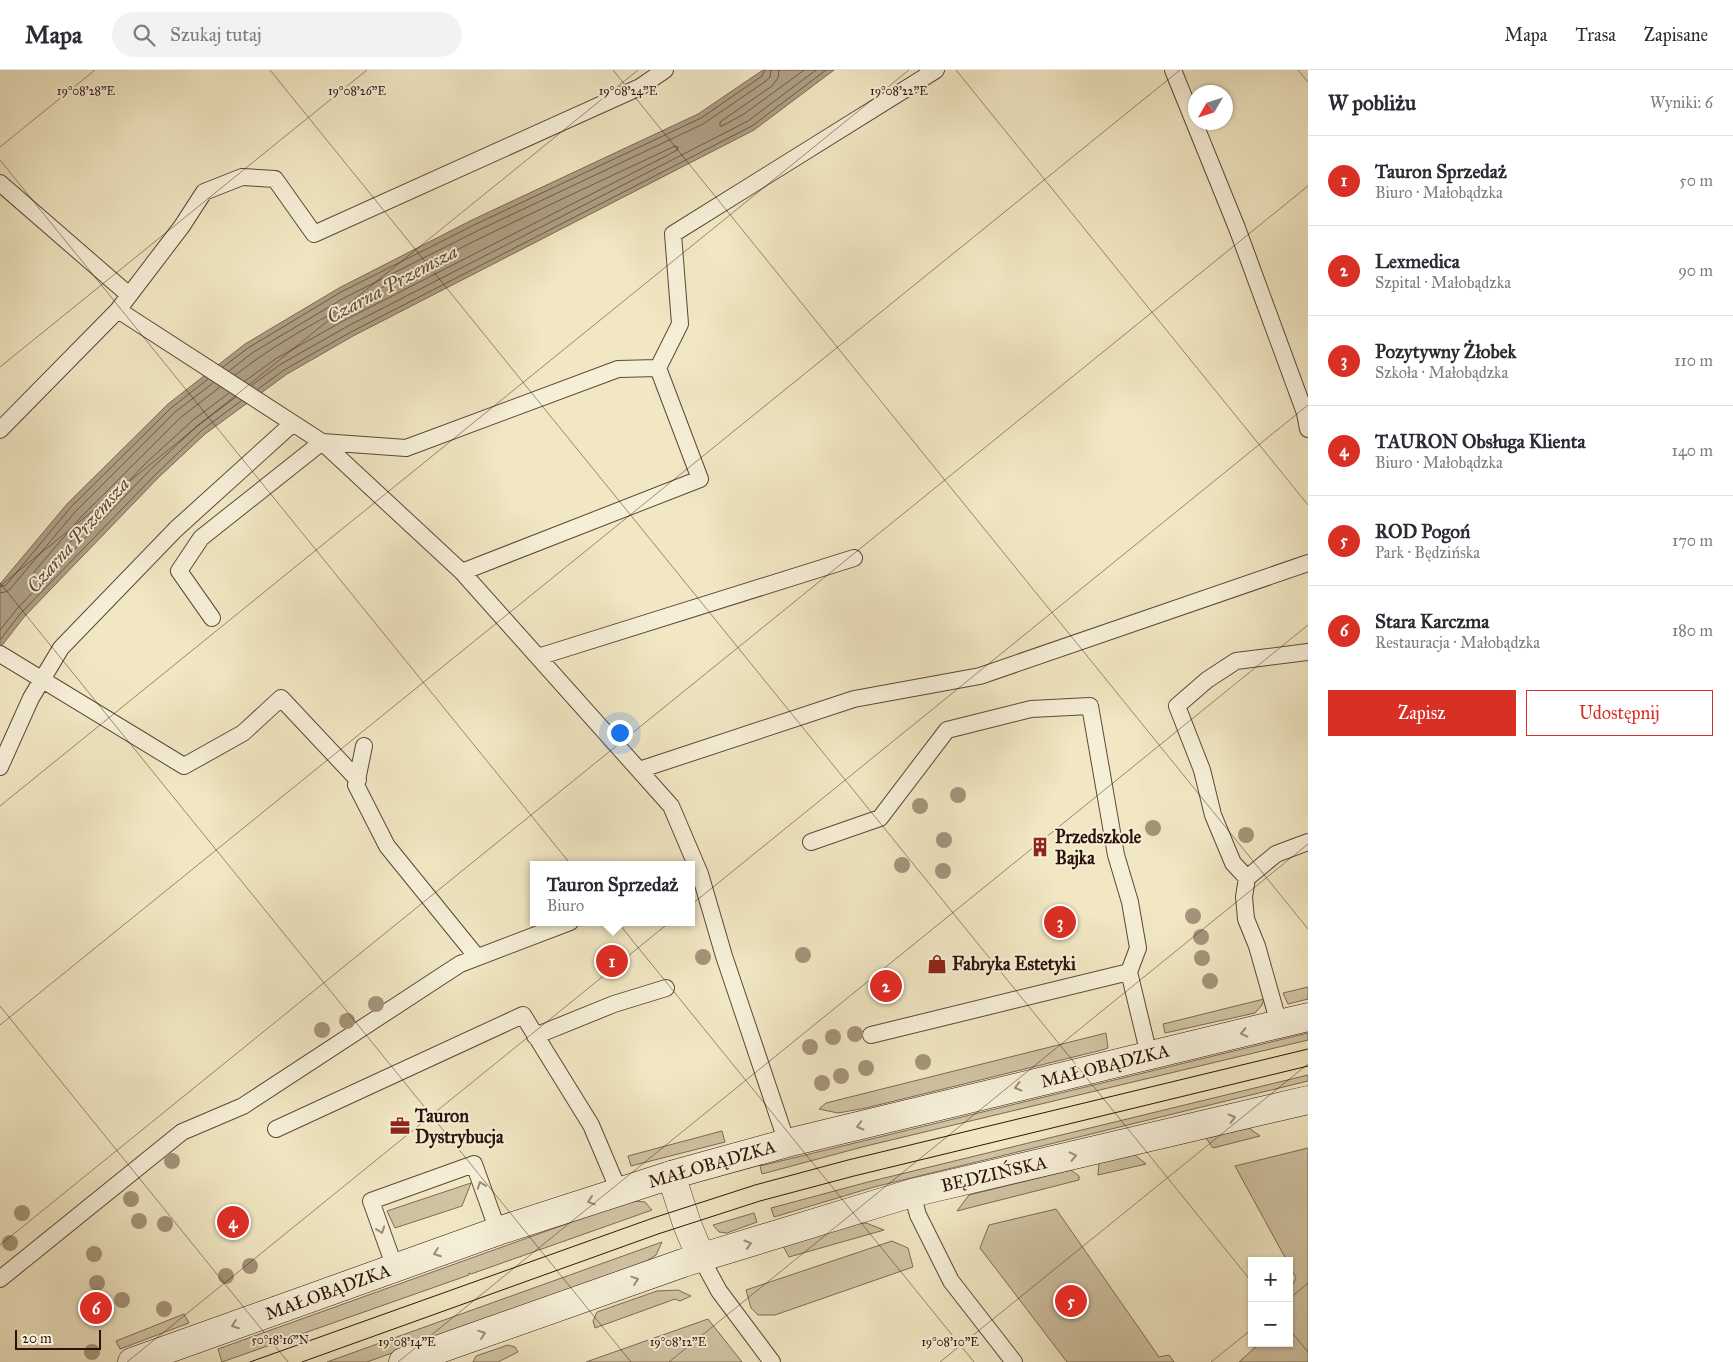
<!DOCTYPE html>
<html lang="pl">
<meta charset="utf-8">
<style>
:root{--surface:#fff;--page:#f2f2f3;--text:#2b2b33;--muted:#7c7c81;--line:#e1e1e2;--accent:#d93025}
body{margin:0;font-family:"IM FELL Great Primer",serif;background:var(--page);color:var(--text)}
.controls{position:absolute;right:15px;bottom:15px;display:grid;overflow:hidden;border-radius:0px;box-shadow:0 1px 4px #0004}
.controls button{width:45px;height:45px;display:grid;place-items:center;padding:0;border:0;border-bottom:1px solid var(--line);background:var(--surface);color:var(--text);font:25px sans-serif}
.compass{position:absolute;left:1188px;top:15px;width:45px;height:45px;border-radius:50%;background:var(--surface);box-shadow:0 1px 4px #0004;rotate:231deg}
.scale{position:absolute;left:15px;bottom:12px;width:86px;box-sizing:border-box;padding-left:5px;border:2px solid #2d1209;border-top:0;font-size:14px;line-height:18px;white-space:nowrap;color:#2d1209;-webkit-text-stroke:4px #f6efd8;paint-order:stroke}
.you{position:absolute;left:619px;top:662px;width:18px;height:18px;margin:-12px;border:4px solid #fff;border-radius:50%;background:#1a73e8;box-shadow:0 0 0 8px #1a73e833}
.badge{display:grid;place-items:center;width:32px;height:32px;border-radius:50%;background:var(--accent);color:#fff;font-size:16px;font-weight:700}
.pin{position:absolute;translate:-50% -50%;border:2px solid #fff;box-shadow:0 1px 5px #0006}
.popup{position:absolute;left:530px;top:791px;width:165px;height:65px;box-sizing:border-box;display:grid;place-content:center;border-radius:0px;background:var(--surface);filter:drop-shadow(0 1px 4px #0005);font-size:16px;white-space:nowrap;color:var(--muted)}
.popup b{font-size:19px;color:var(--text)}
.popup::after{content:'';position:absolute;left:50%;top:100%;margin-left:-10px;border:10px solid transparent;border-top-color:var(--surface)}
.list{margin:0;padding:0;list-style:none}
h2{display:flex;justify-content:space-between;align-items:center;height:65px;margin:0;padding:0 20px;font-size:21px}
h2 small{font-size:16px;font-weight:400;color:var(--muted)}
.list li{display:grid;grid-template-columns:32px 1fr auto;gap:15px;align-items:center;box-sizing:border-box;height:90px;padding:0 20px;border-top:1px solid var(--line)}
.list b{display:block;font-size:19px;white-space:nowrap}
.list p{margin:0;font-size:16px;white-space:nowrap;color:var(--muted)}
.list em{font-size:16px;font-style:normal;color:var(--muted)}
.actions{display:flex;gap:10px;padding:15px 20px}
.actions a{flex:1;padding:11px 0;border:1px solid var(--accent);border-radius:0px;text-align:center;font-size:18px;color:var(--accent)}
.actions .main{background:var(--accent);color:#fff}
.icon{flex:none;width:28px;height:28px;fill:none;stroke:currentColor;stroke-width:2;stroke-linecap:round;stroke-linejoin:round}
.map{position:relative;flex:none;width:1308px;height:1292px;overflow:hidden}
header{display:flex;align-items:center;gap:30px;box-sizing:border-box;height:70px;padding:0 25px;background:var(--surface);border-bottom:1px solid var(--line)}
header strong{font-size:24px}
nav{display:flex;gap:28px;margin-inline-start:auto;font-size:18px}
.search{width:350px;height:45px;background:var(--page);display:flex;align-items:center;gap:12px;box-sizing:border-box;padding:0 18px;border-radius:28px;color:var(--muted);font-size:19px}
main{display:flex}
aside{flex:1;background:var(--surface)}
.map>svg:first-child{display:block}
</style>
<header>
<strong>Mapa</strong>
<div class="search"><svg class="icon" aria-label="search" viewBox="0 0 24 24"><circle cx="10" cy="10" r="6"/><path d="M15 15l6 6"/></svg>Szukaj tutaj</div>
<nav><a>Mapa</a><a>Trasa</a><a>Zapisane</a></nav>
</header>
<main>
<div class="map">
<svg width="1308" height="1292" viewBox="0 0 1308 1292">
<rect width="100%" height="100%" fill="#f1e7c3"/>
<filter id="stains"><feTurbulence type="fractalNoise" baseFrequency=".004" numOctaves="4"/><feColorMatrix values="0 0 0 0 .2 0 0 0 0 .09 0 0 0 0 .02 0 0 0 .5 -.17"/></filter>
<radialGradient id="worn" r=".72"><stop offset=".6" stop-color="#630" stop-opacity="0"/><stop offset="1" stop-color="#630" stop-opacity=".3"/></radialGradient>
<path fill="#d0c3a3" stroke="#7e6a56" d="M1308,917V929L1288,934L1283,923Z
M1264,929L1262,935L1255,943L1165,963L1163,954Z
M1106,963L1108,978L1102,980L866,1038L838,1043L819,1039L826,1033Z
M1308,963V970L866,1076L762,1104L760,1096Z
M1308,1005V1011L874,1117L774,1147L771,1138L868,1112Z
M1249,1058L1260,1066L1213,1078L1206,1068Z
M722,1061L725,1072L631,1096L628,1086Z
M1308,1078V1292H1239L1260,1273H1289V1222L1296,1208L1289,1195V1191H1287L1235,1096Z
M1134,1084L1146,1094L1098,1105L1099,1093Z
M1071,1100L1079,1106V1110L957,1141L969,1125Z
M471,1113L462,1136L395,1158L387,1141Z
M635,1131L645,1132L652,1140L471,1204L469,1203V1205L222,1292L218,1279L608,1139Z
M1056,1139L1159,1287L1169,1285L1174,1292H1067L980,1178L989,1155Z
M754,1143L757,1152L727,1163L719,1162L713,1155Z
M866,1153L884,1160L789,1187L783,1176L858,1154Z
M892,1171L908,1178L913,1197L775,1245H758L751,1238L746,1220Z
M662,1172L656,1185L645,1192L403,1279L367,1292H327Z
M678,1220L691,1226L680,1231L675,1229L595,1258L593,1251L597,1242L657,1221Z
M184,1244L189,1253L120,1279L116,1271Z
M708,1249L742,1292H586Z
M508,1275L515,1277L518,1282L498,1292H473L476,1286Z"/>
<path fill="#ae9f84" stroke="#7a6753" d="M763,0H834L754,60L353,266L287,304L205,364L158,408L24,547L0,578V514L67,434L168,334L245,274L339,218L472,150L698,44Z"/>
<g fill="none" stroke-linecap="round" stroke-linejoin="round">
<path stroke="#6e5846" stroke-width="1" d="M779,0L778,8L772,16L720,52V56H722L744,44L804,0
M223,297L248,278L341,222L474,155L701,48L762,6L765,0
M229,301L252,283L344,228L477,161L703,54L766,11L770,7L771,0
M235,305C288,264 349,234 409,204C496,159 586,118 675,76L678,77L677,80L666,86L345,250L277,288L245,311
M252,315L281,294L348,256L748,51L816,0
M220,317L180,348L81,447L34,502V506H38L145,394L193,350L229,323
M258,319L284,300L351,262L752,56L826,0
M0,517L6,515L71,437L171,338L208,309
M0,523L5,522L10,519L75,442L175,342L213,313
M0,560L16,540L150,400L198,355L236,327
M0,570L20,544L155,405L202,360L241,331"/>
<defs>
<path id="lane" d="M1173,0L1237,158L1305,343L1308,359
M0,113L129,225
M118,240L322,372L406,378L618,299L658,298L680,254L673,164L936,0
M0,360L118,240L182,156L204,122L242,107L275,109L314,164L640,17L665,0
M462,502L700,409L658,298
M212,548L179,501L201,468L322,372L462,502L671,736L700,804L724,886L787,1073
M0,584L184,696L243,663L281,628L358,710
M538,587L854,488
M364,676L356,715L387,776L477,887
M0,697L31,628L61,578L176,459L292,354
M639,700L854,629L980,606L1308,493
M811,772L880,748L947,660L1031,639L1090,636L1116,785L1130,832L1138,878L1129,902L1149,985
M1247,808L1233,793L1213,745L1202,700L1177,636L1207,610L1236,591L1308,582
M1279,954L1257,876L1246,849L1244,827L1247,808L1276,784L1308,772
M871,965L1129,902
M535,966L614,934L666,918
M276,1059L523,945L591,1055L619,1121
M912,1123L918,1145L951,1211L1014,1292
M701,1188L719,1221L772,1292
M395,1198L371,1131L474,1094L498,1161
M0,1209L182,1062L243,1036L460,894L570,852"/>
<path id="street" d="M671,1105L687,1154L701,1188"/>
<path id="secondary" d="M132,1292L498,1161L671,1105L787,1073L1308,947
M403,1292L683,1193L912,1123L1308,1030"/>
</defs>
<use href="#lane" stroke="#5e4738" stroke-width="18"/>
<use href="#street" stroke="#5e4738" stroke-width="29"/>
<use href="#secondary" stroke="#2d1209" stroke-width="29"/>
<use href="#lane" stroke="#f6efd8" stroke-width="16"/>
<use href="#street" stroke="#f6efd8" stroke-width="28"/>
<use href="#secondary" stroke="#f6efd8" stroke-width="28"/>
<path stroke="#2d1209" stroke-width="1" d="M250,1292L653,1148L755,1115L848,1090L1308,979
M302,1292L658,1164L760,1131L854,1106L1308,996"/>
</g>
<g fill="#a5947a">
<circle cx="958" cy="725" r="8"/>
<circle cx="920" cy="736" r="8"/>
<circle cx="1153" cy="758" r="8"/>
<circle cx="1246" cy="765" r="8"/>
<circle cx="944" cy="770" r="8"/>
<circle cx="902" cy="795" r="8"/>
<circle cx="943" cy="801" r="8"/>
<circle cx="1193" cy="846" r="8"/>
<circle cx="1201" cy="867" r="8"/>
<circle cx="803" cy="885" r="8"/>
<circle cx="703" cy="887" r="8"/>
<circle cx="1202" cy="888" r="8"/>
<circle cx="1210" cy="911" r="8"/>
<circle cx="376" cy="934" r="8"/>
<circle cx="347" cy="951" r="8"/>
<circle cx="322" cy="960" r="8"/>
<circle cx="855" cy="964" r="8"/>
<circle cx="833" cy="967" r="8"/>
<circle cx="810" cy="977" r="8"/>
<circle cx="923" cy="992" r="8"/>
<circle cx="866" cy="998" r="8"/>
<circle cx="841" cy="1006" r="8"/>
<circle cx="822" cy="1013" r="8"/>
<circle cx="172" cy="1091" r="8"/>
<circle cx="131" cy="1129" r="8"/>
<circle cx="22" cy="1143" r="8"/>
<circle cx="139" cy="1151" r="8"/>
<circle cx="165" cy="1154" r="8"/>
<circle cx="10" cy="1173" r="8"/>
<circle cx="94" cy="1184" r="8"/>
<circle cx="250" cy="1196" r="8"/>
<circle cx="226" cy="1206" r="8"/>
<circle cx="97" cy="1213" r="8"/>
<circle cx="122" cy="1230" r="8"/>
<circle cx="164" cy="1239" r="8"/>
<circle cx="92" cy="1282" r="8"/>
</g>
<defs><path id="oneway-chevron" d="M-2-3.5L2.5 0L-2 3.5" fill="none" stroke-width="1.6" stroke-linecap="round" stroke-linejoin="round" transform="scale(1.25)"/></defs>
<g stroke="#9c8c7b">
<use href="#oneway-chevron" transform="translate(1244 963) rotate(167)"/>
<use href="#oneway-chevron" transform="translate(1018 1017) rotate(166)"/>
<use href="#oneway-chevron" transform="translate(1232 1048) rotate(-14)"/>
<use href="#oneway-chevron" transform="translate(860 1056) rotate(166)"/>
<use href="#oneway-chevron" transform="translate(1073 1086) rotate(-13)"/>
<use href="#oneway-chevron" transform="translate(481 1115) rotate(-110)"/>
<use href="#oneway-chevron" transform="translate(591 1131) rotate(162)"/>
<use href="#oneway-chevron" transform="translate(381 1160) rotate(70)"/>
<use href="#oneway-chevron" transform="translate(748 1174) rotate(-17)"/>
<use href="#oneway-chevron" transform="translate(437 1183) rotate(160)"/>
<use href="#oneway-chevron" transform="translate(635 1210) rotate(-19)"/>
<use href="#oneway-chevron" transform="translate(235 1255) rotate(160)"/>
<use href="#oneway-chevron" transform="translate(482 1264) rotate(-19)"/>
</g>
<path fill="none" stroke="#2d1209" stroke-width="1" stroke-opacity="0.45" d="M270,0L1252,1212M613,0L1308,859M956,0L1308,435M1298,0L1308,12M0,77L95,0M0,90L974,1292M0,297L367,0M0,513L631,1292M0,516L638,0M0,736L909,0M0,936L288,1292M0,955L1180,0M0,1175L1308,116M1289,1229L1308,1213M1289,1259L1308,1282M127,1292L1308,335M398,1292L1308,555M669,1292L1308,774M940,1292L1308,994M1211,1292L1252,1259"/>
<defs>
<symbol id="building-bare" viewBox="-9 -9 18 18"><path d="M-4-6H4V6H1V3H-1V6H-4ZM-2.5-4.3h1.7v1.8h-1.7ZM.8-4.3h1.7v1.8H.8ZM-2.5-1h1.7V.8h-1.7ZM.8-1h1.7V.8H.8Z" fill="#8f2418" stroke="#f6efd8" stroke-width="2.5" paint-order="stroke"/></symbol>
<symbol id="shop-bare" viewBox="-9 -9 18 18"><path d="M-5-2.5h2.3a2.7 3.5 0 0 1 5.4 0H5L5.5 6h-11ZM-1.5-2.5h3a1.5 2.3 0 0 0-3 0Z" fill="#8f2418" stroke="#f6efd8" stroke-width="2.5" paint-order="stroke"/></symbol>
<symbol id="office-bare" viewBox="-9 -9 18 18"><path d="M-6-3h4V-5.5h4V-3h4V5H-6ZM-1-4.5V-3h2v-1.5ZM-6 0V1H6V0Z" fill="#8f2418" stroke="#f6efd8" stroke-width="2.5" paint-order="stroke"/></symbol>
</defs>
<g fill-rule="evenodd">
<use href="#building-bare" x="1026" y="763" width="28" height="28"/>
<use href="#shop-bare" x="923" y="880" width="28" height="28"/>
<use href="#office-bare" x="386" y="1042" width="28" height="28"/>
</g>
<g text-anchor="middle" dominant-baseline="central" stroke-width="4" stroke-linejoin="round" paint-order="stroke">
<g font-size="18" font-weight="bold" fill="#2d1209" stroke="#f6efd8" text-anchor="start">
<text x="1055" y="767">Przedszkole<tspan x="1055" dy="21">Bajka</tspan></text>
<text x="952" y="894">Fabryka Estetyki</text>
<text x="415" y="1046">Tauron<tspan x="415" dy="21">Dystrybucja</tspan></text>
</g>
<g font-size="18" fill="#2d1209" stroke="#f6efd8">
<text transform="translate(1105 996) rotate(-14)">MAŁOBĄDZKA</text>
<text transform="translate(712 1094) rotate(-16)">MAŁOBĄDZKA</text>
<text transform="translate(994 1104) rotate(-13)">BĘDZIŃSKA</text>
<text transform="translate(328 1222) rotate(-20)">MAŁOBĄDZKA</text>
</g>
<g font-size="19" font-style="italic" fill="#614a3a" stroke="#f6efd8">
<text transform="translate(392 214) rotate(-28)">Czarna Przemsza</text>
<text transform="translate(78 465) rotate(-49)">Czarna Przemsza</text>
</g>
</g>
<g font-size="12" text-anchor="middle" fill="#2d1209" stroke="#f6efd8" stroke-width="4" stroke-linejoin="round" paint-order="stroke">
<text x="86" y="25">19°08'28"E</text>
<text x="357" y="25">19°08'26"E</text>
<text x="628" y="25">19°08'24"E</text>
<text x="899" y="25">19°08'22"E</text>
<text x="280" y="1274">50°18'16"N</text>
<text x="407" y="1276">19°08'14"E</text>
<text x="678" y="1276">19°08'12"E</text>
<text x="950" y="1276">19°08'10"E</text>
</g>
<rect width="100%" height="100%" filter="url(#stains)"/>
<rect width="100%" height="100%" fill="url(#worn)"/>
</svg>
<div class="controls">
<button>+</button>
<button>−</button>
</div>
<svg class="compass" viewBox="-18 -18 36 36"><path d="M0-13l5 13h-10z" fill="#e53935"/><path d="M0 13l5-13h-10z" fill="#7c7c81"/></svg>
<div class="scale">20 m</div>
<div class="you"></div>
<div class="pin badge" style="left:612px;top:891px">1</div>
<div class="popup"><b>Tauron Sprzedaż</b>Biuro</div>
<div class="pin badge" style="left:886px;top:916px">2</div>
<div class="pin badge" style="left:1060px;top:852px">3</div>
<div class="pin badge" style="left:233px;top:1152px">4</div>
<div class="pin badge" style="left:1071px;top:1231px">5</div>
<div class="pin badge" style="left:96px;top:1238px">6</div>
</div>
<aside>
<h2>W pobliżu<small>Wyniki: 6</small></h2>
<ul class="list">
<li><span class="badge">1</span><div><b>Tauron Sprzedaż</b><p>Biuro · Małobądzka</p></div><em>50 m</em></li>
<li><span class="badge">2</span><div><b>Lexmedica</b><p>Szpital · Małobądzka</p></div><em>90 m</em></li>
<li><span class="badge">3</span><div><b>Pozytywny Żłobek</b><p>Szkoła · Małobądzka</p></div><em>110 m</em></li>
<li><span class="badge">4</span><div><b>TAURON Obsługa Klienta</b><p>Biuro · Małobądzka</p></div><em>140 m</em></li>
<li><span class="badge">5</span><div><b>ROD Pogoń</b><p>Park · Będzińska</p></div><em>170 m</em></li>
<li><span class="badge">6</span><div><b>Stara Karczma</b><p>Restauracja · Małobądzka</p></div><em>180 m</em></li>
</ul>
<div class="actions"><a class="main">Zapisz</a><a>Udostępnij</a></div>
</aside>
</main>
